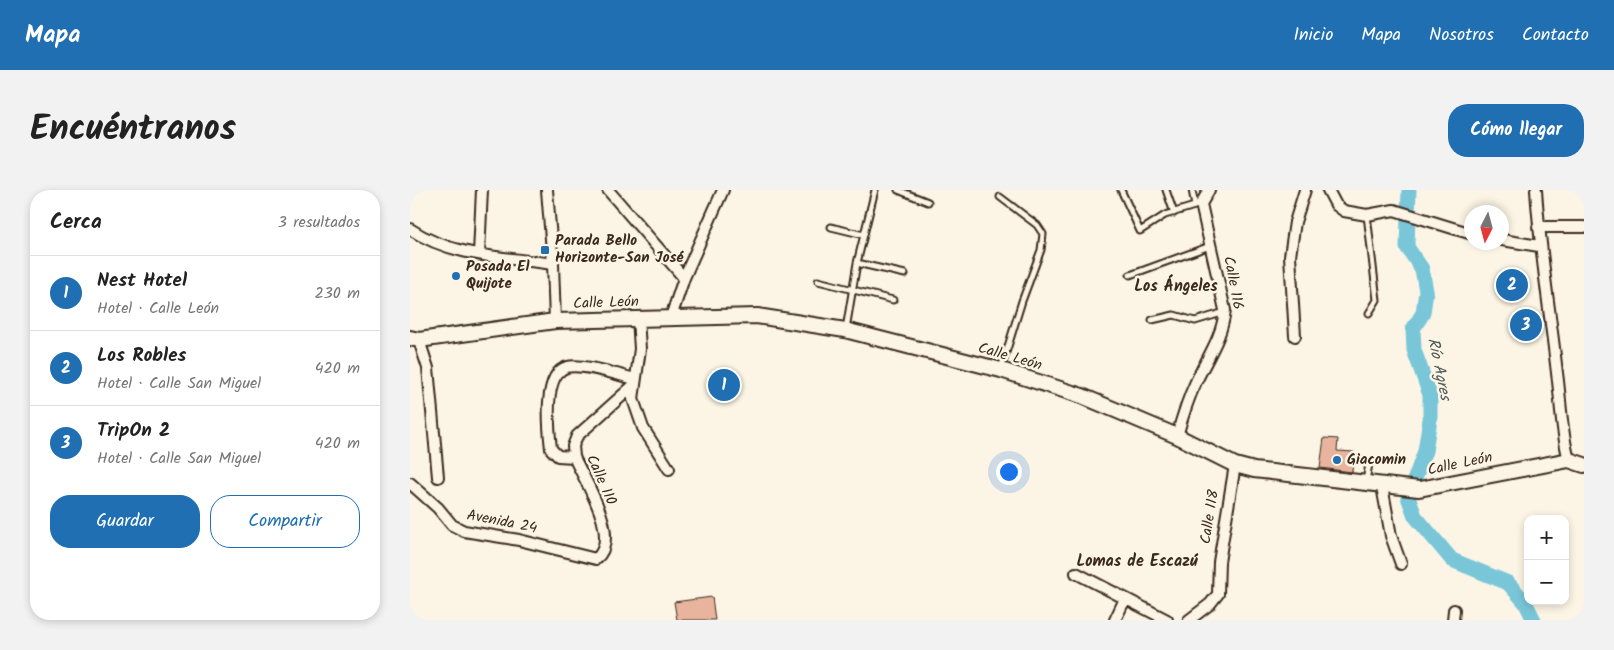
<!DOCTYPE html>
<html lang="es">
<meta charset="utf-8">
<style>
:root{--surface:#fff;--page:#f2f2f2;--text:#222;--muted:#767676;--line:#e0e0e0;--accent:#1f6fb2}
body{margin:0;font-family:Kalam,sans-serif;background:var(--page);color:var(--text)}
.controls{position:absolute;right:15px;bottom:15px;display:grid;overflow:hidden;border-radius:10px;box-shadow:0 2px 8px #0003}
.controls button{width:45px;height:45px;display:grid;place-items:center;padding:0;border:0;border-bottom:1px solid var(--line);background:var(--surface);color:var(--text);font:25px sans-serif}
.compass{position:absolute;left:1054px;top:15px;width:45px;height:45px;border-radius:50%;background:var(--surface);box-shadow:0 2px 8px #0003;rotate:186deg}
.you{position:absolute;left:598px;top:281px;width:18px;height:18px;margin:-12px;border:4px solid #fff;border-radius:50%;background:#1a73e8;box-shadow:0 0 0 8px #1a73e833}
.badge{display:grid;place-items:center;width:32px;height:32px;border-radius:50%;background:var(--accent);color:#fff;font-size:16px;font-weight:700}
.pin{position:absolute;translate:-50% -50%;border:2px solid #fff;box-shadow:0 1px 5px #0006}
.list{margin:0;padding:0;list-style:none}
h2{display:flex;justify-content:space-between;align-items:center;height:65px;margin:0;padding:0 20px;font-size:21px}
h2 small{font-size:16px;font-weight:400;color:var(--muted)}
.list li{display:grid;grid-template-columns:32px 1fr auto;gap:15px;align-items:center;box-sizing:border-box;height:75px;padding:0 20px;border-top:1px solid var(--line)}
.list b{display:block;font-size:19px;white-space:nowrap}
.list p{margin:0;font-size:16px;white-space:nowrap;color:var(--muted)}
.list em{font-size:16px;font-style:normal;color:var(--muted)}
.actions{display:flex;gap:10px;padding:15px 20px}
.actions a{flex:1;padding:11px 0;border:1px solid var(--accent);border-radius:20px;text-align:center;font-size:18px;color:var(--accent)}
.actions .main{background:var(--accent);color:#fff}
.map{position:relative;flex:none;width:1174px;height:430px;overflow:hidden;border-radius:20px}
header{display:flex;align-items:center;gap:30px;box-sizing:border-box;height:70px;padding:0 25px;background:var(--accent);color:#fff}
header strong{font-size:24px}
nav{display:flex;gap:28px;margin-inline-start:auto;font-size:18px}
.intro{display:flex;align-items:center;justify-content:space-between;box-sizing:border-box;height:120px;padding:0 30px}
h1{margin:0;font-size:35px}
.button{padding:12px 22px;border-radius:20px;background:var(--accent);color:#fff;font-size:18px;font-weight:700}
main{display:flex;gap:30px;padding:0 30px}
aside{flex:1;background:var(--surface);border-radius:20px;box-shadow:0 2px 8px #0003}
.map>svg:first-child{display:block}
</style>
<header>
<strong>Mapa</strong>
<nav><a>Inicio</a><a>Mapa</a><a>Nosotros</a><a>Contacto</a></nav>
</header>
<div class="intro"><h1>Encuéntranos</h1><a class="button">Cómo llegar</a></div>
<main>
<aside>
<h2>Cerca<small>3 resultados</small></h2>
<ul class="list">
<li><span class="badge">1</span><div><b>Nest Hotel</b><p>Hotel · Calle León</p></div><em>230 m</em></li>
<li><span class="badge">2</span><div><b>Los Robles</b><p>Hotel · Calle San Miguel</p></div><em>420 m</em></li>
<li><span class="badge">3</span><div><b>TripOn 2</b><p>Hotel · Calle San Miguel</p></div><em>420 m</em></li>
</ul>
<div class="actions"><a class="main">Guardar</a><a>Compartir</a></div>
</aside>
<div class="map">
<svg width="1174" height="430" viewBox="0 0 1174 430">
<rect width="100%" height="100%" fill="#fcf5e5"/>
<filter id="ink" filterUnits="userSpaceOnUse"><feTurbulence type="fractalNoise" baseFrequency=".02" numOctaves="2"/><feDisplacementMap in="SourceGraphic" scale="10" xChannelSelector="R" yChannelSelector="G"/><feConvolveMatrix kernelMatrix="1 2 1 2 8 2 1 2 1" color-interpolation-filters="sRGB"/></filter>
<g filter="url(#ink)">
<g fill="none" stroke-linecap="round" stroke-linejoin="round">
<path stroke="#79c6d8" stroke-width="15" d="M999,0L997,57L1012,79L1016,101L1013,123L1003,139L1004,160L1020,205V229L1015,261L998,307L1005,326L1042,370L1098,393L1115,412L1124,430"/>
</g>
<path fill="#e9b49d" stroke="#3b2a1e" d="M914,248L928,249L927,261L944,262L942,282L910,278Z
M302,407L305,430H267L264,412Z"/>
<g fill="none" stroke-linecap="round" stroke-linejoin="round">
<defs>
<path id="lane" d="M488,0L518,12
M711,0L730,41L755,25L791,14
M756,0L764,23
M782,0L785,16
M590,7L627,35L633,44L631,60L612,111L591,179
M957,25L967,110L959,123
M421,37L454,45
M447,73L465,0
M720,85L800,56
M408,91L483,110
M742,130L764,125L785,131L815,122
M436,139L447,73L495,84
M956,291L959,274"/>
<path id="street" d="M137,0L143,74L145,131
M198,0L274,88
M918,0L926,15L934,21L957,25L984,20L1062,44
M1126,0C1130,61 1140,121 1147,183C1151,212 1151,241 1159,270
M1128,37H1174
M0,39C42,67 94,67 143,74
M1092,50L1129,56
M69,64L72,0
M261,127L274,88L313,0
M228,128L230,159L223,209L233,238L259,279
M885,146L880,66L885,32L895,0
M9,150L18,178L28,287
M767,246C772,228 777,211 785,194C796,169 812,149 815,120L791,14L799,0
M164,267L148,266L141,259C139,240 132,184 157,177C173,173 208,185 225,189
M0,293L28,318L42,335L54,341L109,350L186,369C212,347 175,292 164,267L163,256L167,246L224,195
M972,296L981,346L991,374
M666,383L757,430
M705,430L715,409
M779,430L800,414L808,404L809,372L825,275
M1043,430L1044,420"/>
<path id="secondary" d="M0,148L9,150L145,131L347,126L435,140L591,180L672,206L767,246L825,275L844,280L1009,299L1159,270L1174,275"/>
</defs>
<use href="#lane" stroke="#3b2a1e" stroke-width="9"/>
<use href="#street" stroke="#3b2a1e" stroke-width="14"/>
<use href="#secondary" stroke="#3b2a1e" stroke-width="18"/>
<use href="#lane" stroke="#fcf5e5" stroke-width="5"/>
<use href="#street" stroke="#fcf5e5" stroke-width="10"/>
<use href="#secondary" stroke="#fcf5e5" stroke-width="14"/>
</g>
</g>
<g fill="#1f6fb2" stroke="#fcf5e5" stroke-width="2">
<rect x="130" y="55" width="10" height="10" rx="2.5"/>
<circle cx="46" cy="86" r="5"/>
<circle cx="927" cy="270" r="5"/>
</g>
<g text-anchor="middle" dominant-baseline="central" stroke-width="5" stroke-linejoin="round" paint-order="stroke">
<g font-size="15" font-weight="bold" fill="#3b2a1e" stroke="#fcf5e5" text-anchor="start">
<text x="145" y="51">Parada Bello<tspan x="145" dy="17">Horizonte-San José</tspan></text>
<text x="56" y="77">Posada El<tspan x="56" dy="17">Quijote</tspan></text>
<text x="937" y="270">Giacomin</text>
</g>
<g font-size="15" fill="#3b2a1e" stroke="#fcf5e5">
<text transform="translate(823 93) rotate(79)">Calle 116</text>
<text transform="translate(196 113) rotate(-2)">Calle León</text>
<text transform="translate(600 167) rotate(16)">Calle León</text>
<text transform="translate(1050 274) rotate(-12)">Calle León</text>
<text transform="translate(191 290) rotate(66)">Calle 110</text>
<text transform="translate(800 327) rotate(-81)">Calle 118</text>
<text transform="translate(92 332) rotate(11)">Avenida 24</text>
</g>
<g font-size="16" font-weight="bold" fill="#3b2a1e" stroke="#fcf5e5">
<text x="766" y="96">Los Ángeles</text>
<text x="727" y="371">Lomas de Escazú</text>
</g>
<g font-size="16" font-style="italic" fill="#4e5956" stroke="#fcf5e5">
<text transform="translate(1029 179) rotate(78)">Río Agres</text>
</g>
</g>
</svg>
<div class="controls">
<button>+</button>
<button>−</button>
</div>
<svg class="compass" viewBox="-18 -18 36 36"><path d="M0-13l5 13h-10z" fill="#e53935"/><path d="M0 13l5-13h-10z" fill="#767676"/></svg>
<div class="you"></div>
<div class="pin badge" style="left:314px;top:195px">1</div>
<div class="pin badge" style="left:1102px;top:95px">2</div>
<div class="pin badge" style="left:1116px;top:135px">3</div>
</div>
</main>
